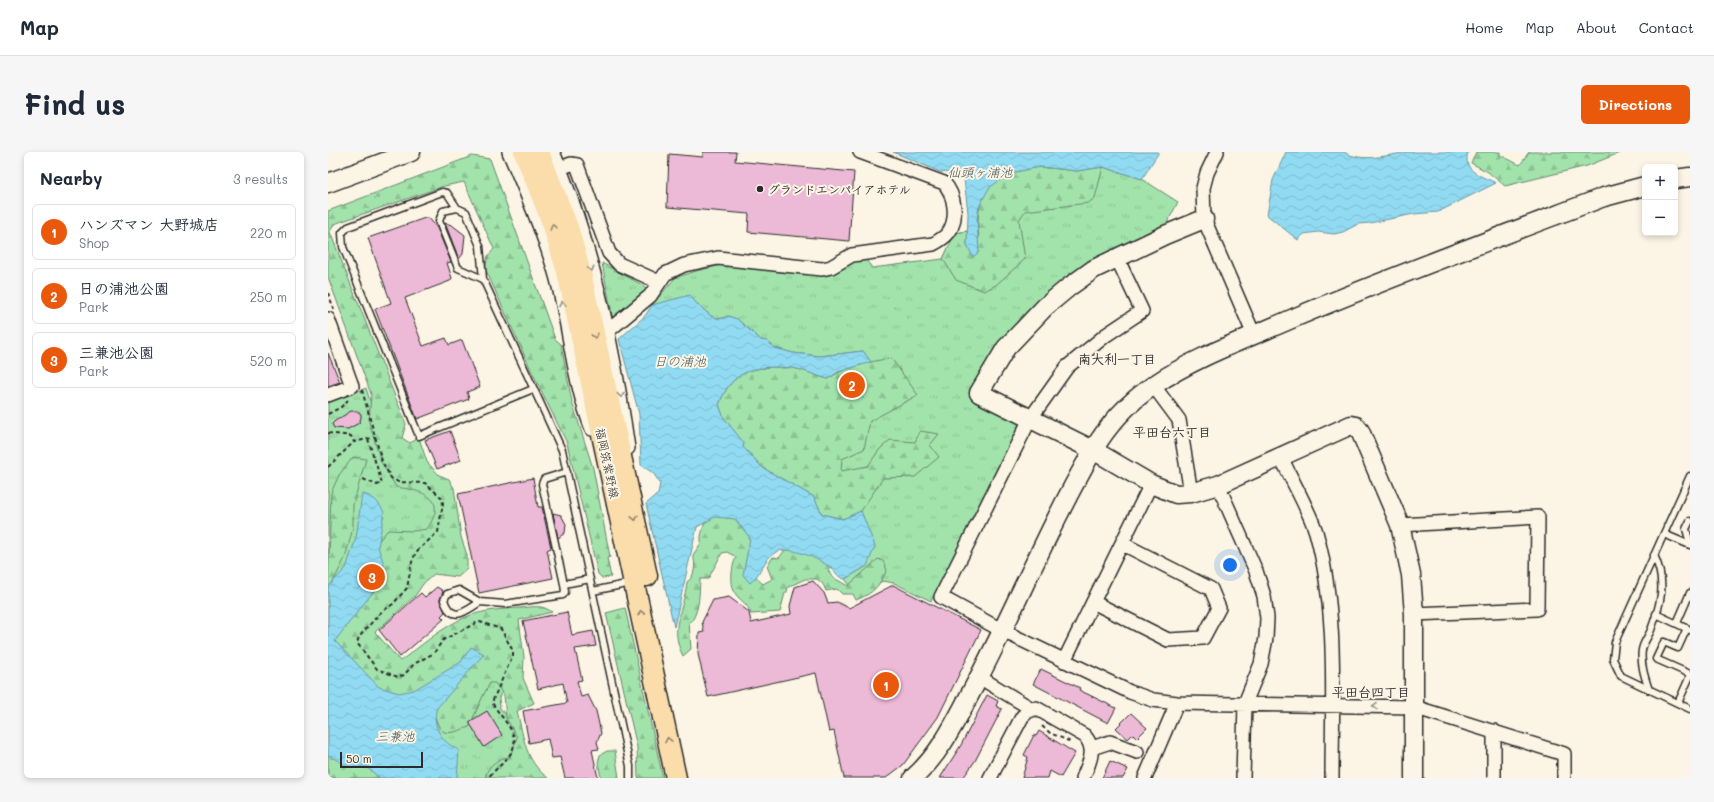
<!DOCTYPE html>
<meta charset="utf-8">
<style>
:root{--surface:#fff;--page:#f6f6f7;--text:#1f2937;--muted:#747a83;--line:#e0e1e3;--accent:#ea580c}
body{margin:0;font-family:Mali,"Klee One",sans-serif;background:var(--page);color:var(--text)}
.controls{position:absolute;right:12px;top:12px;display:grid;overflow:hidden;border-radius:6px;box-shadow:0 2px 6px #0003}
.controls button{width:36px;height:36px;display:grid;place-items:center;padding:0;border:0;border-bottom:1px solid var(--line);background:var(--surface);color:var(--text);font:20px sans-serif}
.scale{position:absolute;left:12px;bottom:10px;width:83px;box-sizing:border-box;padding-left:4px;border:2px solid #2b2b2b;border-top:0;font-size:11px;line-height:14px;white-space:nowrap;color:#2b2b2b;-webkit-text-stroke:3px #fcf5e5;paint-order:stroke}
.you{position:absolute;left:902px;top:413px;width:14px;height:14px;margin:-10px;border:3px solid #fff;border-radius:50%;background:#1a73e8;box-shadow:0 0 0 6px #1a73e833}
.badge{display:grid;place-items:center;width:26px;height:26px;border-radius:50%;background:var(--accent);color:#fff;font-size:13px;font-weight:700}
.pin{position:absolute;translate:-50% -50%;border:2px solid #fff;box-shadow:0 1px 4px #0006}
.list{margin:0;padding:0;list-style:none}
h2{display:flex;justify-content:space-between;align-items:center;height:52px;margin:0;padding:0 16px;font-size:17px}
h2 small{font-size:13px;font-weight:400;color:var(--muted)}
.list li{display:grid;grid-template-columns:26px 1fr auto;gap:12px;align-items:center;box-sizing:border-box;height:56px;margin:0 8px 8px;padding:0 8px;border:1px solid var(--line);border-radius:6px}
.list b{display:block;font-size:15px;white-space:nowrap}
.list p{margin:0;font-size:13px;white-space:nowrap;color:var(--muted)}
.list em{font-size:13px;font-style:normal;color:var(--muted)}
.map{position:relative;flex:none;width:1362px;height:626px;overflow:hidden;border-radius:6px}
header{display:flex;align-items:center;gap:24px;box-sizing:border-box;height:56px;padding:0 20px;background:var(--surface);border-bottom:1px solid var(--line)}
header strong{font-size:19px}
nav{display:flex;gap:22px;margin-inline-start:auto;font-size:14px}
.intro{display:flex;align-items:center;justify-content:space-between;box-sizing:border-box;height:96px;padding:0 24px}
h1{margin:0;font-size:28px}
.button{padding:10px 18px;border-radius:6px;background:var(--accent);color:#fff;font-size:14px;font-weight:700}
main{display:flex;gap:24px;padding:0 24px}
aside{flex:1;background:var(--surface);border-radius:6px;box-shadow:0 2px 6px #0003}
.map>svg:first-child{display:block}
</style>
<header>
<strong>Map</strong>
<nav><a>Home</a><a>Map</a><a>About</a><a>Contact</a></nav>
</header>
<div class="intro"><h1>Find us</h1><a class="button">Directions</a></div>
<main>
<aside>
<h2>Nearby<small>3 results</small></h2>
<ul class="list">
<li><span class="badge">1</span><div><b>ハンズマン 大野城店</b><p>Shop</p></div><em>220 m</em></li>
<li><span class="badge">2</span><div><b>日の浦池公園</b><p>Park</p></div><em>250 m</em></li>
<li><span class="badge">3</span><div><b>三兼池公園</b><p>Park</p></div><em>520 m</em></li>
</ul>
</aside>
<div class="map">
<svg width="1362" height="626" viewBox="0 0 1362 626">
<defs>
<pattern id="grass-tufts" width="24" height="20" patternUnits="userSpaceOnUse"><rect width="24" height="20" fill="#a2e3ac"/><path d="M3 7l-1-3M5 7V3M7 7l1-3M15 17l-1-3M17 17v-4M19 17l1-3" fill="none" stroke="#8cc394"/></pattern>
<pattern id="forest-firs" width="22" height="20" patternUnits="userSpaceOnUse"><rect width="22" height="20" fill="#a2e3ac"/><path d="M5 1l3.5 6h-7zM16 11l3.5 6h-7z" fill="#8cc394"/></pattern>
<pattern id="water-waves" width="16" height="10" patternUnits="userSpaceOnUse"><rect width="16" height="10" fill="#91dbf2"/><path d="M0 5q4-4 8 0t8 0" fill="none" stroke="#7dbcd0"/></pattern>
</defs>
<rect width="100%" height="100%" fill="#fcf5e5"/>
<filter id="ink" filterUnits="userSpaceOnUse"><feTurbulence type="fractalNoise" baseFrequency=".025" numOctaves="2"/><feDisplacementMap in="SourceGraphic" scale="8" xChannelSelector="R" yChannelSelector="G"/><feConvolveMatrix kernelMatrix="1 2 1 2 8 2 1 2 1" color-interpolation-filters="sRGB"/></filter>
<g filter="url(#ink)">
<path fill="url(#grass-tufts)" stroke="#66876c" d="M775,15L814,27L850,50L836,77L671,196L642,243L693,270L603,449L566,431L555,429L528,441L517,427L539,414L494,362L542,209L535,199L492,204L465,201L447,196L439,189L433,188L409,167L400,164L392,167L383,164L369,152L324,153L347,126L368,119L394,113L500,123L536,105L544,116L615,107L627,81L640,79L649,67Z
M274,111L316,134L320,141L285,168Z
M38,236L61,309L121,348L33,489L51,514L190,505L171,546L172,556L191,578L190,600L166,626H0V251Z"/>
<path fill="url(#forest-firs)" stroke="#66876c" d="M1148,0H1172V3L1192,13L1201,0H1294L1259,14L1177,34L1160,20L1143,11Z
M144,4L162,7L227,187L233,192L244,250L265,316L282,405L279,406L283,425L274,426L270,422L239,291L204,220L157,116L160,104L166,97L136,30L116,34L6,72L2,80L78,272L74,286L82,291L91,286L99,310L111,323L121,327L126,336L133,385L139,403V417L130,425L106,422L95,432L87,444L47,480L72,509C93,494 114,475 138,465C155,458 175,457 192,456C205,455 213,452 224,460L191,468L196,505L195,526L206,551L189,559C196,586 197,609 220,626H157C159,614 171,605 182,605L189,585L178,566L176,543L167,531H162L155,544L141,575C116,584 112,585 105,557L86,544L58,547L0,483L43,398L60,378L85,379L99,377C121,345 95,339 68,335L53,310L41,270L43,242L0,125V59Z
M713,15L749,19L775,15L767,46L760,51L697,59L691,68L697,107L668,133L656,139L628,128L615,107L627,81L640,79L639,93L651,86C645,36 667,21 713,15Z
M563,206L590,243L542,269L536,297L514,307L513,319L540,314L551,298L562,288L587,290L592,279L611,282L602,293L611,305L587,325L555,326L533,359L515,367L494,362L486,345L435,316L415,295V291L396,266L391,253C401,224 419,215 450,215C455,216 460,215 465,216C477,218 488,224 500,227C518,214 541,210 563,206Z
M25,305L38,307L25,353V376L17,406L0,440L3,341L11,323Z
M401,362L424,374C424,392 418,419 435,432L444,427L439,414L445,405L451,406L463,390L506,414L500,418L504,425L520,434L550,407L555,409L559,418C550,435 546,441 528,448L525,442H514L509,437L498,439L495,432L489,427H477L460,435L459,440L457,441L452,460L423,462C420,453 416,451 410,445C401,436 403,416 408,405L399,400L394,401L380,427H372C371,443 372,455 364,469L361,470L363,497L355,504C340,475 356,459 359,430C367,425 368,412 365,403L373,391V384L378,365Z
M297,456L335,626H310L309,595L278,461Z
M0,597L31,611L56,626H0Z
M279,599H287L291,626H273L270,610L272,603Z"/>
<path fill="url(#water-waves)" stroke="#6895a2" d="M565,0H831L814,27L775,15L749,19L713,15L682,21L661,36L651,55L649,67L651,100L645,105L639,93L640,61L636,27L627,21L612,20Z
M958,0H1016C1034,11 1060,3 1080,0C1099,0 1121,0 1140,0C1134,20 1154,24 1168,31L1110,60L1086,62L1042,71L1030,72L1015,80L1006,82L990,80L976,82L970,88L939,63L945,28Z
M362,143L369,152L383,164L392,167L400,164L409,167L433,188L439,189L447,196L465,201L492,204L535,199L543,210L510,220L500,227C488,224 477,218 465,216C460,215 455,216 450,215C419,215 401,224 391,253L396,266L416,291L415,295L435,316L486,345L494,362L515,367L533,359L547,394L539,414L517,427C509,425 509,421 503,416C491,407 462,393 448,400C435,407 433,423 422,431L415,423L422,386L407,367L387,365L369,375L346,475L318,352L330,342L332,331L325,321L313,313L311,262L291,187L317,164L324,153Z
M34,342C46,344 50,350 56,360L50,395L56,412L48,436L7,489L51,535L71,541L86,538L133,510L143,495L156,502L109,556C103,574 114,591 131,598L129,626H52L38,615H21L0,603V435L18,416L28,386Z"/>
<path fill="#ecb9d7" stroke="#2b2b2b" d="M375,0H408L407,9L526,20L521,89L420,80L421,62L339,55L341,2L375,5Z
M97,66H101L109,76L123,110L119,111L124,126L122,129L77,146L95,194L118,186L121,193L134,188L152,235L139,240L141,247L89,267L47,157L63,151L40,86Z
M117,71L124,73L137,83L135,102L131,107Z
M0,201L12,230L0,234Z
M23,259H29L33,262V266L31,271L20,277L6,276L4,272L7,269Z
M122,279L133,308L109,317L97,288Z
M205,326L210,355H214L223,396L219,398L225,426L151,441L130,342Z
M225,361L233,363L238,372L237,381L230,386Z
M485,429L496,441L500,451L509,450L521,456L565,433L653,478L610,565L575,613L558,626H516L506,579L501,580L488,521L380,545L370,502L371,481L376,480L374,470L385,448L401,445L421,460L423,471L463,462L462,454L467,435Z
M109,435L115,439L112,448L117,460L113,464L116,467L72,505L51,478L93,441L97,445Z
M239,460L244,483L265,479L268,494L247,497L254,528L249,529L253,545L260,543L268,559L273,581L269,590L271,597L264,598L270,626H237L232,605L224,606L220,587L201,591L195,559L239,551L235,531L210,537L195,469Z
M713,517L752,536L751,538L788,556L780,571L705,532Z
M659,543L670,549L668,554L674,557L647,609L635,626H612L633,593Z
M159,559L174,583L156,595L141,570Z
M803,561L819,576L809,586L805,582L800,587L788,576Z
M711,579L747,601L733,625L722,619L720,626H694L700,605L696,603L706,583L708,584Z
M782,609L800,617L795,626H774Z"/>
<g fill="none" stroke-linecap="round" stroke-linejoin="round">
<defs>
<path id="lane" d="M129,56L119,41L114,40L20,75L14,81L15,95L91,284L205,237
M155,127L130,116L111,69L115,59L129,56L138,60L152,94L155,127L234,298L302,614V626
M239,320L216,327L214,332L236,432L262,427
M1362,324L1287,490L1285,507L1293,524L1362,557
M1362,369L1358,377L1362,391
M1336,382L1362,393
M265,439L303,431
M152,450C138,459 124,472 116,448L119,442L131,438L152,450L177,452L235,443L237,440L236,432
M1328,462L1362,478
M1349,471L1362,441
M1359,476L1350,496L1336,490L1328,507L1362,522
M1321,538C1317,526 1312,511 1314,498C1315,491 1320,485 1323,478C1333,451 1339,431 1326,403
M1350,551L1362,524"/>
<path id="street" d="M181,0C198,39 215,79 227,120C242,171 244,227 264,277
M225,0C264,91 286,198 300,296
M889,0L879,21L875,36L876,67L926,183
M227,18L243,12L249,13L281,101L291,112L331,130
M789,106L814,159L778,183L739,215L702,267L613,445L675,479L802,540L825,548L849,551L1086,555L1236,602V626
M0,167L24,234L0,243
M280,179L322,144L337,122L356,113L390,106L494,117L503,115L524,103L605,92C611,89 617,85 621,80C630,66 627,43 616,31L532,0
M825,233L851,268L863,341
M953,305C963,327 981,358 988,380C1010,459 1004,544 1004,626
M890,333L928,419L936,444L939,466L938,486L933,512L917,551L915,626
M1072,373L1210,365L1209,457L1086,462
M765,450L840,488L875,486L891,456L883,437L795,392
M736,509L823,332
M651,525L704,557
M764,596L782,590L809,600
M662,626L694,565L699,560L708,556L757,584C769,599 761,610 755,626
M817,626L849,551
M1166,626V579"/>
<path id="secondary" d="M1347,27L1362,25
M0,31L83,0
M876,67L837,83L766,117L741,135L717,155L678,196L651,241L765,298L823,332L848,342L863,341L890,333L1023,273L1028,274L1032,279L1072,373L1083,423L1086,462V626
M585,626C614,601 630,564 648,531C688,455 721,374 764,300C779,274 801,250 826,233C869,204 921,186 968,165C1070,122 1173,84 1276,45L1317,34"/>
<path id="primary" d="M196,0L223,68L239,120L348,626
M211,0L240,75L253,121L319,424"/>
</defs>
<use href="#lane" stroke="#2b2b2b" stroke-width="9"/>
<use href="#street" stroke="#2b2b2b" stroke-width="16"/>
<use href="#secondary" stroke="#2b2b2b" stroke-width="21"/>
<use href="#primary" stroke="#2b2b2b" stroke-width="23"/>
<path stroke="#2b2b2b" stroke-width="2" stroke-dasharray="4 3" stroke-linecap="butt" d="M0,141L6,157
M34,238L54,309L63,326L70,330L97,331L113,345L115,351L110,380L88,400L84,410L79,436L65,452L52,461L31,485L29,491L49,517L70,525L76,523L86,512L106,501L115,488L148,471L152,470L173,477L185,499V503L164,550C173,568 198,584 180,605C174,613 166,618 160,626
M0,262L13,255L20,248
M0,281L23,284L26,290
M0,315L26,290L48,285
M35,327L49,333L54,331L40,287
M714,574L722,581L743,590"/>
<use href="#lane" stroke="#fcf5e5" stroke-width="6"/>
<use href="#street" stroke="#fcf5e5" stroke-width="13"/>
<use href="#secondary" stroke="#fcf5e5" stroke-width="18"/>
<use href="#primary" stroke="#faddab" stroke-width="20"/>
</g>
<defs><path id="oneway-chevron" d="M-2-3.5L2.5 0L-2 3.5" fill="none" stroke-width="1.6" stroke-linecap="round" stroke-linejoin="round"/></defs>
<g stroke="#92846b">
<use href="#oneway-chevron" transform="translate(225 75) rotate(-107)"/>
<use href="#oneway-chevron" transform="translate(267 184) rotate(78)"/>
<use href="#oneway-chevron" transform="translate(307 366) rotate(78)"/>
<use href="#oneway-chevron" transform="translate(313 461) rotate(-102)"/>
<use href="#oneway-chevron" transform="translate(340 588) rotate(-102)"/>
</g>
<g stroke="#949088">
<use href="#oneway-chevron" transform="translate(263 117) rotate(75)"/>
<use href="#oneway-chevron" transform="translate(234 152) rotate(-102)"/>
<use href="#oneway-chevron" transform="translate(293 243) rotate(82)"/>
<use href="#oneway-chevron" transform="translate(1047 554) rotate(-179)"/>
</g>
</g>
<circle fill="#2b2b2b" stroke="#fcf5e5" stroke-width="1.5" cx="432" cy="37" r="4"/>
<g text-anchor="middle" dominant-baseline="central" stroke-width="4" stroke-linejoin="round" paint-order="stroke">
<g font-size="12" font-weight="bold" fill="#2b2b2b" stroke="#fcf5e5" text-anchor="start">
<text x="440" y="37">グランドエンパイアホテル</text>
</g>
<g font-size="12" fill="#2b2b2b" stroke="#fcf5e5">
<text transform="translate(280 311) rotate(78)">福岡筑紫野線</text>
</g>
<g font-size="13" font-style="italic" fill="#44575d" stroke="#fcf5e5">
<text x="652" y="19">仙頭ヶ浦池</text>
<text x="352" y="208">日の浦池</text>
<text x="67" y="583">三兼池</text>
</g>
<g font-size="13" font-weight="bold" fill="#2b2b2b" stroke="#fcf5e5">
<text x="789" y="206">南大利一丁目</text>
<text x="844" y="279">平田台六丁目</text>
<text x="1043" y="539">平田台四丁目</text>
</g>
</g>
</svg>
<div class="controls">
<button>+</button>
<button>−</button>
</div>
<div class="scale">50 m</div>
<div class="you"></div>
<div class="pin badge" style="left:558px;top:533px">1</div>
<div class="pin badge" style="left:524px;top:233px">2</div>
<div class="pin badge" style="left:44px;top:425px">3</div>
</div>
</main>
